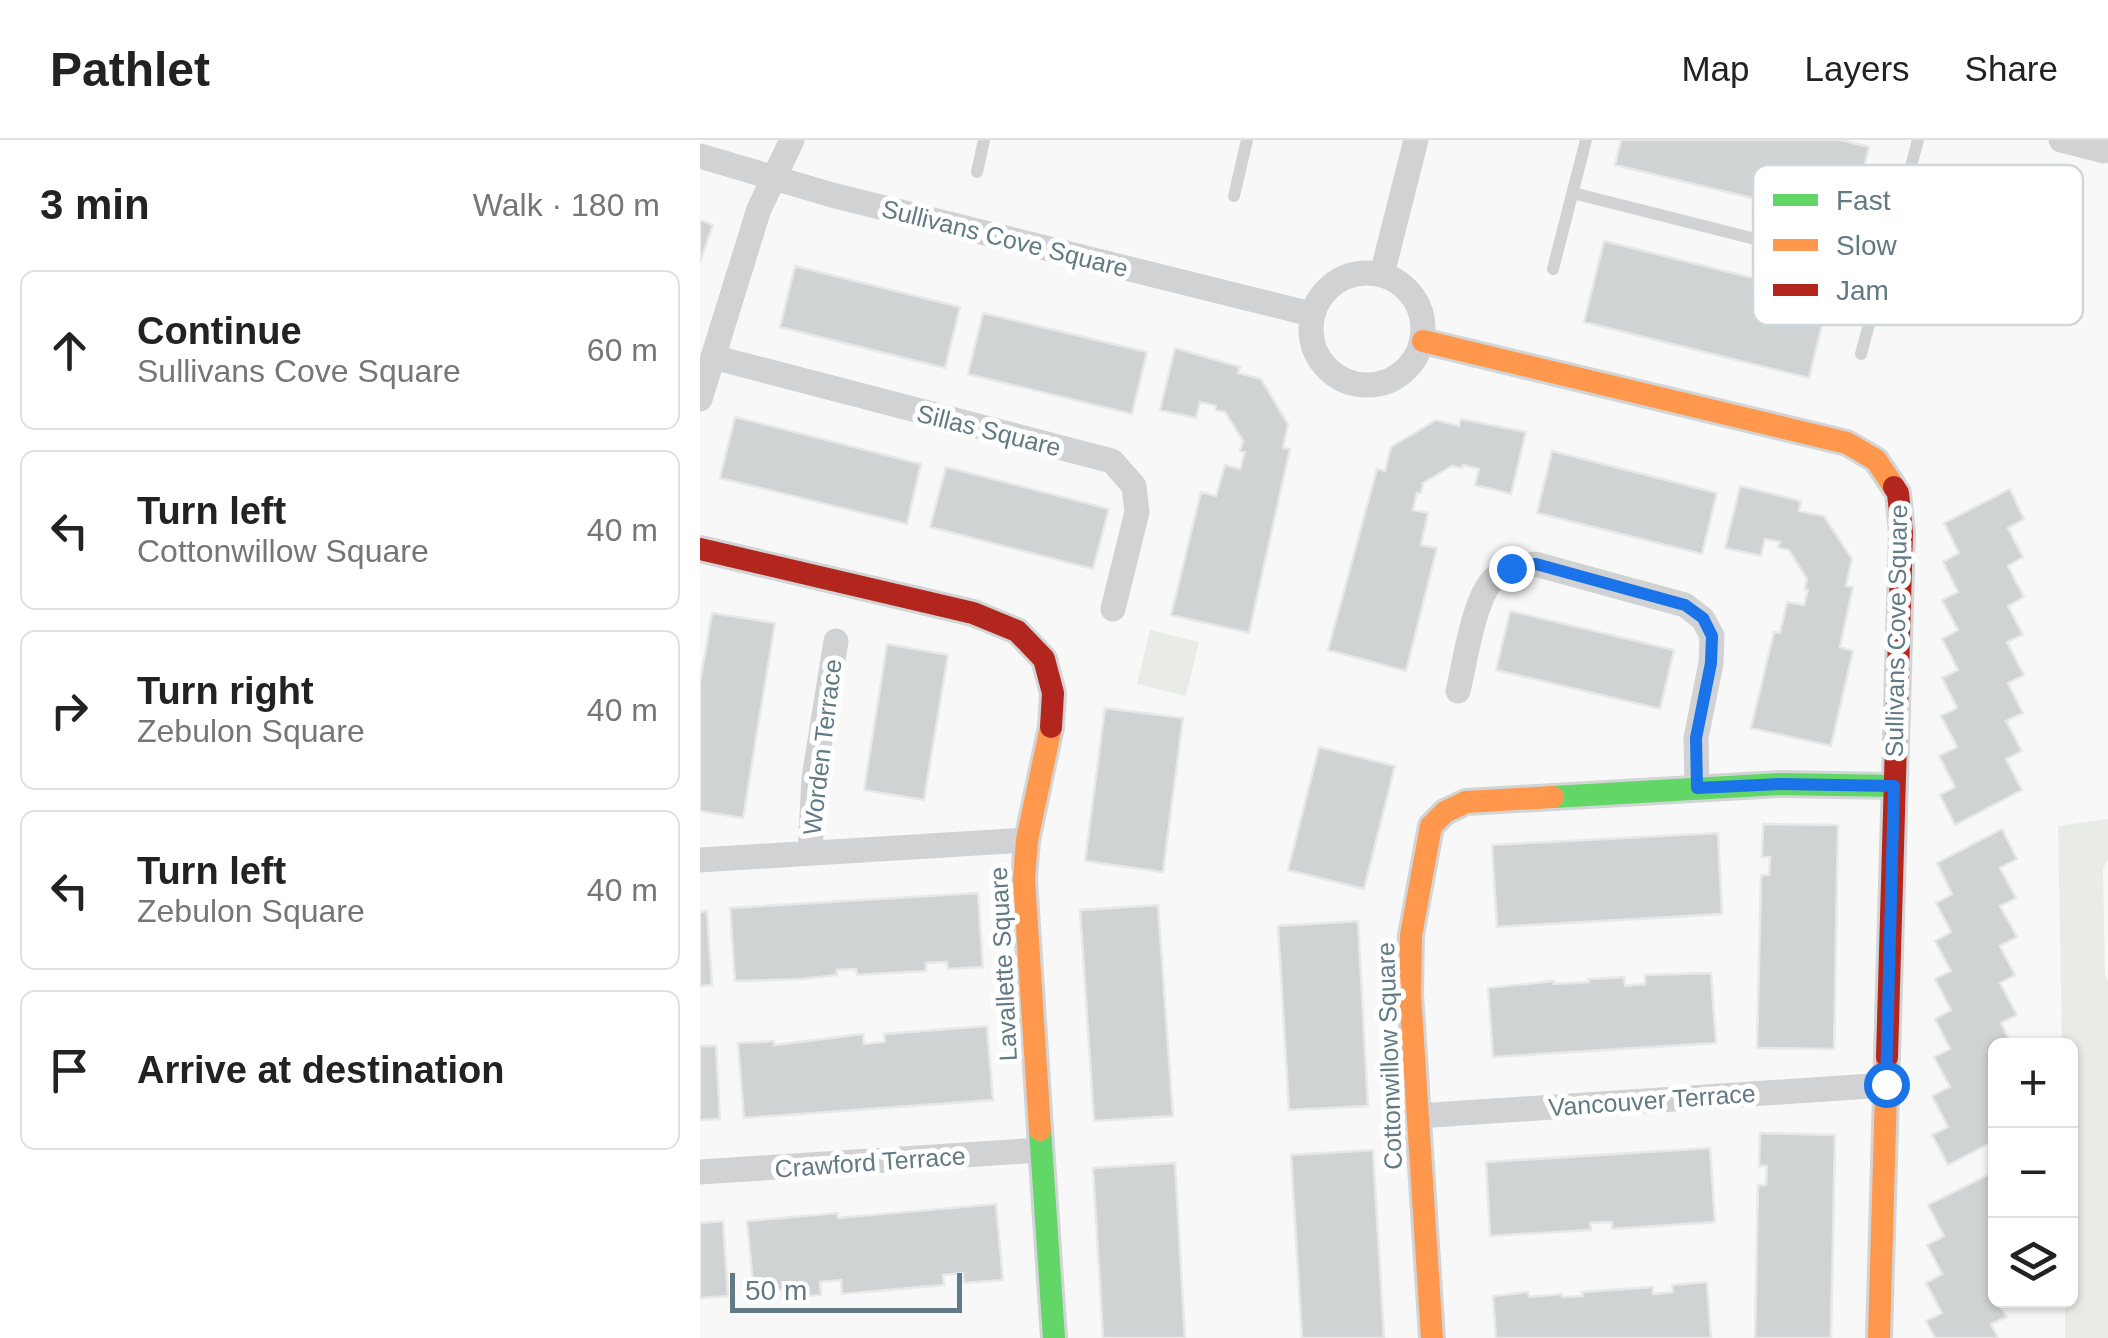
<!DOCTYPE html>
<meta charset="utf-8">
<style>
:root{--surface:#fff;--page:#f6f6f6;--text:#222;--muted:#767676;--line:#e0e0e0}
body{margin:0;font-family:Helvetica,sans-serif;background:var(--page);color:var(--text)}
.controls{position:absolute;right:30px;bottom:30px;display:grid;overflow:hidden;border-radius:15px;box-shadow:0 2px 8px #0004}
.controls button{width:90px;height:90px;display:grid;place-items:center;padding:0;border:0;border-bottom:2px solid var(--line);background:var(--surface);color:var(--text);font:50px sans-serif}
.scale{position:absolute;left:30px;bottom:25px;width:232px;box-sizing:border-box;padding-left:10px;border:5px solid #617a85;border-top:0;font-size:28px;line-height:35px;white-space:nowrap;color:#617a85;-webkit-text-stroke:8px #fff;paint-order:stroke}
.stop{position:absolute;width:30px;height:30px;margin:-22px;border:8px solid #1a73e8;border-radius:50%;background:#fff}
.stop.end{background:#1a73e8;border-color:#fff;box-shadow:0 2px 10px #0008}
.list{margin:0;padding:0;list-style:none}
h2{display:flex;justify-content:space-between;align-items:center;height:130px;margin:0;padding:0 40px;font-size:42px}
h2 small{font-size:32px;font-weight:400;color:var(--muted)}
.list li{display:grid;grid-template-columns:65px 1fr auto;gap:30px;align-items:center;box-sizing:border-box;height:160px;margin:0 20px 20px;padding:0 20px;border:2px solid var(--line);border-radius:15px}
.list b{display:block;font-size:38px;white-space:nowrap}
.list p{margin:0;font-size:32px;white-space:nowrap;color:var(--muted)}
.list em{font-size:32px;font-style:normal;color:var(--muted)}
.icon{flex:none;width:55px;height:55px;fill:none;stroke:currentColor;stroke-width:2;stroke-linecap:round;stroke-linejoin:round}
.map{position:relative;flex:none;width:1408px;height:1198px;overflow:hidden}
header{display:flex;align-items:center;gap:60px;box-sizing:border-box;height:140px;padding:0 50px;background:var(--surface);border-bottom:2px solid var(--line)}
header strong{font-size:48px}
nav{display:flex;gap:55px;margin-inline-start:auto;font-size:35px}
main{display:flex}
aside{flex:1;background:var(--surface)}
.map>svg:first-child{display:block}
</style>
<header>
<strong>Pathlet</strong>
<nav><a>Map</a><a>Layers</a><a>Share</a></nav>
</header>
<main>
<aside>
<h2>3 min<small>Walk · 180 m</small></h2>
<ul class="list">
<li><svg class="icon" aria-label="ahead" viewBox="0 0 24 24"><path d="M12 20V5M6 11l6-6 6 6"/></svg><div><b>Continue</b><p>Sullivans Cove Square</p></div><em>60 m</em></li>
<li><svg class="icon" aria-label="left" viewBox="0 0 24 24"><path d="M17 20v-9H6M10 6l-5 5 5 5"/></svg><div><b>Turn left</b><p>Cottonwillow Square</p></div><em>40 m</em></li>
<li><svg class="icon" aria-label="right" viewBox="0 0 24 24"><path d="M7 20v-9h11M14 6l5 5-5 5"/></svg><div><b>Turn right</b><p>Zebulon Square</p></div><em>40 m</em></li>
<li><svg class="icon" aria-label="left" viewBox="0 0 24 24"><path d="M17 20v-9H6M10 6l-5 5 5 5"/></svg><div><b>Turn left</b><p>Zebulon Square</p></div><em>40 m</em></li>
<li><svg class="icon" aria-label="arrive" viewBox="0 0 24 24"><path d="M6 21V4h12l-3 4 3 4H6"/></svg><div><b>Arrive at destination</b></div></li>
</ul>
</aside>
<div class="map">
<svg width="1408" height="1198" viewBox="0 0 1408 1198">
<rect width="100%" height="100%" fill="#f8f8f8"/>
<path fill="#e9ece6" d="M450,490L499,502L486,556L437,544Z
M1408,679V719L1403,729L1405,835L1408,842V1198H1365V1161L1370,1160V906L1362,905L1358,686Z"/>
<path fill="#d0d3d4" stroke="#e8e8e8" stroke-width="2.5" d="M921,0H1141L1169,7L1151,82L915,25Z
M0,80L13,85L0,122Z
M904,101L1129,157L1109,238L884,182Z
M95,126L260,167L245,228L80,187Z
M283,173L447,212L432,274L268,234Z
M475,208L540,227L538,233L561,239L588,284L583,308L590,309L549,493L471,475L501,352L516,356L525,325L540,329L545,312L540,311L543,301L525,272L515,270L516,266L500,262L496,278L460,270Z
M35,277L221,324L207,384L20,338Z
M761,279L826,292L811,354L775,345L779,329L763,325L762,328L752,326L723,343L721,353H717L713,370L728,373L721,405L737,408L706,531L628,510L677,329L685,331L691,307L736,280L759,286Z
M852,311L1017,353L1002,414L837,373Z
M246,327L409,369L393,429L230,387Z
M1040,346L1101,361L1099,371L1124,376L1152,419L1146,446L1153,447L1140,507L1153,511L1131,606L1051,588L1074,492L1080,493L1087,462L1104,465L1108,450L1105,449L1107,439L1089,410L1078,407L1080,402L1065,399L1061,416L1025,408Z
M1310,349L1324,379L1308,388L1323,417L1308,426L1324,457L1308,466L1323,495L1307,502L1324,535L1308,543L1323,573L1306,581L1322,611L1306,619L1322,650L1255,685L1240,655L1255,647L1239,616L1257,607L1241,576L1257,568L1242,538L1258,530L1242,499L1258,490L1242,460L1258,452L1243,422L1259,413L1244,383Z
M810,471L974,510L960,569L796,530Z
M12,473L75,483L43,678L0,671V543Z
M187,504L248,515L224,660L164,650Z
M405,568L483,578L463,732L385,721Z
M619,607L695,626L664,749L588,730Z
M1063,684L1138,685L1134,909L1057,908L1061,735H1069L1070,717H1062Z
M1302,689L1317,719L1300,728L1316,758L1300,766L1317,797L1300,806L1315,835L1300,843L1317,875L1301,883L1312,906H1296V1000L1248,1025L1232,995L1248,987L1232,956L1250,947L1234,917L1250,909L1235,879L1251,870L1235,839L1251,831L1235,801L1251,792L1236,763L1252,754L1237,723Z
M1018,693L1022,774L797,787L792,705Z
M278,753L283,827L248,829L247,822L226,823V831L157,835L156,829L137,830V835L103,839L35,841L30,768Z
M458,765L473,976L394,981L380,770Z
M7,771L12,845L0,846V772Z
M658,781L668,966L589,970L578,786Z
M1011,833L1016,903L793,917L788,848L854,841V844L889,842L888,839L924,837L925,846L945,844V835Z
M287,886L293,960L44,978L38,903L74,901V905L163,894L164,904L185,902L184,894Z
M0,906H16L20,979L0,980Z
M1060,993L1135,995L1131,1198H1055L1058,1045H1066L1067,1026H1059Z
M1010,1008L1015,1082L912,1089V1082L890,1083L891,1090L790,1096L786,1022Z
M673,1010L684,1198H602L591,1015Z
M475,1023L485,1198H403L393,1028Z
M1294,1032L1296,1068L1292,1070L1296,1077V1106L1292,1108L1296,1115V1146L1292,1148L1296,1160L1307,1177L1291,1184L1298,1198H1235L1226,1181L1242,1173L1226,1143L1242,1134L1227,1105L1244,1096L1228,1065Z
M296,1064L303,1140L264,1143L263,1133L243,1135L244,1145L142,1154L141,1140L120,1142L121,1155L83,1159L82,1150L54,1153L47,1081L138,1073V1078Z
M23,1081L28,1156L0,1158V1083Z
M1007,1142L1011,1198H796L793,1156L828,1152L829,1157L862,1154V1157L883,1156L882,1152L953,1147V1154L973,1152L972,1145Z"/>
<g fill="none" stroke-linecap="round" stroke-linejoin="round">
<defs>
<path id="fast" d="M853,657L1080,644L1194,646
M340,990L354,1198"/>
<path id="slow" d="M723,201L1147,303L1176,320L1194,347
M340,990L324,739L327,700L351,587
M732,1198L710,854L711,795L731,686L745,672L766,662L853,657
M1179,1198L1187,917"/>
<path id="jam" d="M0,409L273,473L317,491L344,519L353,553L351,587
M1187,917L1202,393L1198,353L1194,347"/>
</defs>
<use href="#fast" stroke="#d2d5d6" stroke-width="28"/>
<use href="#slow" stroke="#d2d5d6" stroke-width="28"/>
<use href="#jam" stroke="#d2d5d6" stroke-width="28"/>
<path stroke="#d0d2d3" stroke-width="12" d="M277,32L284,0
M873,53L1182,131
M534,56L547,0
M853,129L886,0
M1161,214L1218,0"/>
<path stroke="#d0d2d3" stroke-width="25" d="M1361,0L1404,11
M0,16L132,55L611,174
M611 189a56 56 0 1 1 112 0a56 56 0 1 1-112 0Z
M682,134L716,0
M13,217L412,321L434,346L437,372L413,469
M0,259L59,69L92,0
M758,551C765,523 774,453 797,436C809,427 821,426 835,424L985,465L1003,479L1012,496L1011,523L996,598L997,648
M110,713L114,638L136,501
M0,720L327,700
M718,976L1186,945
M0,1032L341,1010"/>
<use href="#fast" stroke="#63d668" stroke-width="22"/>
<use href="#slow" stroke="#ff974d" stroke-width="22"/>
<use href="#jam" stroke="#b3261e" stroke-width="22"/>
</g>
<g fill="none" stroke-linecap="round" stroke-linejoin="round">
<path stroke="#1a73e8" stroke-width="12" d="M811,428L836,424L985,465L1003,478L1012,496L1011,523L996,598L997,648L1080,644L1194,646L1186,944"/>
</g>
<g text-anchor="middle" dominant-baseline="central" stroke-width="10" stroke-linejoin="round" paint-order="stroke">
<g font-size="25" fill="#617a85" stroke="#fff">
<text transform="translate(305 98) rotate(14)">Sullivans Cove Square</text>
<text transform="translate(289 290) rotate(14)">Sillas Square</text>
<text transform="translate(1196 491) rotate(-89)">Sullivans Cove Square</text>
<text transform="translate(122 607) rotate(-83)">Worden Terrace</text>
<text transform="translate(303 824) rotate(-93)">Lavallette Square</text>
<text transform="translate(689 916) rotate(-92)">Cottonwillow Square</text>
<text transform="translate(952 960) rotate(-4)">Vancouver Terrace</text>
<text transform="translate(170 1022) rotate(-4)">Crawford Terrace</text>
</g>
</g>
<rect x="1053" y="25" width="330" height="160" rx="15" fill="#fff" stroke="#d0d7da" stroke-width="2.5"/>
<rect x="1073" y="54" width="45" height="12" fill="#63d668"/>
<rect x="1073" y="99" width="45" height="12" fill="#ff974d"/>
<rect x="1073" y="144" width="45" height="12" fill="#b3261e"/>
<g font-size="28" fill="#617a85">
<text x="1136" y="70">Fast</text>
<text x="1136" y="115">Slow</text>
<text x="1136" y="160">Jam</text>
</g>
</svg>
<div class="controls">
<button>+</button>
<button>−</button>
<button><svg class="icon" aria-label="layers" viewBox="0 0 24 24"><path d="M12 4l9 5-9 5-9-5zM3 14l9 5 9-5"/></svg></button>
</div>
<div class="scale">50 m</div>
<div class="stop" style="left:1186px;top:944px"></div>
<div class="stop end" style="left:811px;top:428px"></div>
</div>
</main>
